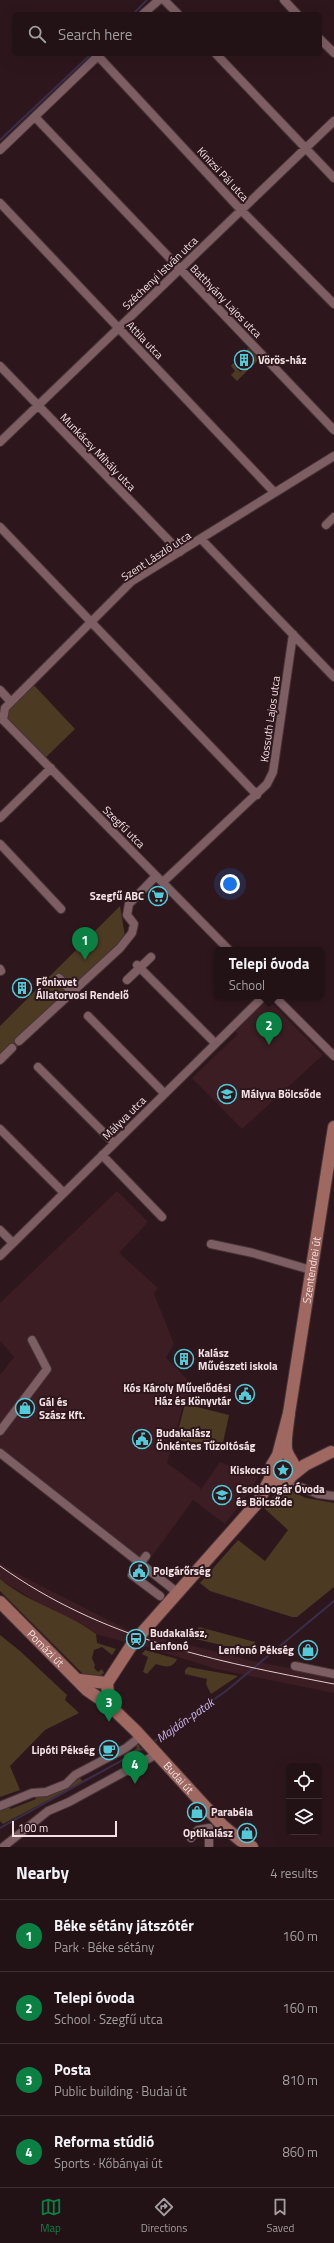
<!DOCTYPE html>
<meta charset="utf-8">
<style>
:root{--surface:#221115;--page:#2a1a1e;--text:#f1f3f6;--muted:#a29da0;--line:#3f3134;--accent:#0b8043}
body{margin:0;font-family:"Titillium Web",sans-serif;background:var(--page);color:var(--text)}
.controls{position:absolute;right:12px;bottom:12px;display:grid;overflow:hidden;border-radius:6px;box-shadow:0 4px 16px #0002}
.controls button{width:36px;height:36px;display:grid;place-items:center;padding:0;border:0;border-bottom:1px solid var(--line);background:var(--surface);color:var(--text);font:20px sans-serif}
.scale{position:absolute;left:12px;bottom:10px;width:105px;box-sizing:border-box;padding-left:4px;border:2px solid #f3e1e4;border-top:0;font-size:11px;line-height:14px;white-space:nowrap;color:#f3e1e4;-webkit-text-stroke:3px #2e171c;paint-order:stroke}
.you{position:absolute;left:230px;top:884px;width:14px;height:14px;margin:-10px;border:3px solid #fff;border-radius:50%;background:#1a73e8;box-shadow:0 0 0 6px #1a73e833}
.badge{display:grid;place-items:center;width:26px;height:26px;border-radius:50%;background:var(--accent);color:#fff;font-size:13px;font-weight:700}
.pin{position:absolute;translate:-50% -33px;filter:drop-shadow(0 1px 2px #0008)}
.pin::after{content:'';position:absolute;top:21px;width:14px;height:12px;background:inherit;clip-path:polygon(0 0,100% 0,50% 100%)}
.popup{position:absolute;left:214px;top:947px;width:110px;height:52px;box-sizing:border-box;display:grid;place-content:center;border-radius:6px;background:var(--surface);filter:drop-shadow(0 1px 3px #0005);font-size:13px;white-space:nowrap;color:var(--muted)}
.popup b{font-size:15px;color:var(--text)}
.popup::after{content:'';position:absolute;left:50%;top:100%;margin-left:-8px;border:8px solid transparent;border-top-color:var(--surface)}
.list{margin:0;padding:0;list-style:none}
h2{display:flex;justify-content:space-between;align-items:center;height:52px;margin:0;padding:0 16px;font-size:17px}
h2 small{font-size:13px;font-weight:400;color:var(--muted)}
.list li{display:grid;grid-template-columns:26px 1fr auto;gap:12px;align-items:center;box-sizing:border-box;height:72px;padding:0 16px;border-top:1px solid var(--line)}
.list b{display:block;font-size:15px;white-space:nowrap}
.list p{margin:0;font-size:13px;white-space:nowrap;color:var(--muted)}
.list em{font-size:13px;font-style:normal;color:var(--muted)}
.icon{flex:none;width:22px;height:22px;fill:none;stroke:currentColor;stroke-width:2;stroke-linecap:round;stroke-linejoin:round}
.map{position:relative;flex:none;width:334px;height:1847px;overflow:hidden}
.search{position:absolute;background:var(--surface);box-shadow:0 4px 16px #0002;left:12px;right:12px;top:12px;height:44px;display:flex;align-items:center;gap:10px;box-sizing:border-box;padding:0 14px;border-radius:6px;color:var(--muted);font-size:15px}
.sheet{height:340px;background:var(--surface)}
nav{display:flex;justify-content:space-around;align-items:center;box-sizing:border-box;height:56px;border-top:1px solid var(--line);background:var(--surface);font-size:11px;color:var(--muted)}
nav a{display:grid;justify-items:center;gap:2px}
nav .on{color:var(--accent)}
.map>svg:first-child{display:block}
</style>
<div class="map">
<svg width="334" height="1847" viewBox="0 0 334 1847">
<rect width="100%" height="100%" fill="#2e171c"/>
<path fill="#3b1d23" d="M267,998L323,1055L242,1129L192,1078L238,1034L234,1030Z
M117,1191L148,1222L119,1253L158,1288L154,1294L174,1344L166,1358L197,1389L184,1402L167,1463L201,1488L199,1492L220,1462L258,1477L251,1490L225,1524L193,1500L147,1563L0,1451V1375L14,1357L0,1341V1303Z
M0,1563L14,1572L126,1629L249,1660L334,1677V1693L216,1669L147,1647H142L96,1634L87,1627L40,1604L4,1582L0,1579Z"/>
<path fill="#4c3a23" d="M248,348L259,359L237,381L231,375L235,371L231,366L233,363L240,372L249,365L254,357L247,350Z
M31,682L75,729L43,760L3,720L5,708Z
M120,906L125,936L0,1065V1026Z
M185,1404L229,1415L221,1452L176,1439Z
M280,1488H286L306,1498L334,1503V1587L297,1617H292L210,1591L200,1583L238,1540L265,1561L288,1530L264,1508Z
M0,1579C28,1603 67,1612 96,1634L97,1643L116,1649L112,1655L102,1647L94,1650L92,1658L95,1665L94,1668L98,1672L102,1669L104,1673L99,1677L84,1675L0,1591Z
M199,1627L255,1642L251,1652L191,1638Z
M0,1635L20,1651L67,1695L65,1700L79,1713L45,1730L10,1766L20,1790L0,1797Z
M145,1650L177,1659C172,1669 166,1667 156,1664L147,1674L143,1672L148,1657L142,1654Z
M188,1667L238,1676L211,1694L206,1684L207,1679L185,1674V1670Z
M138,1744L141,1749L126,1759L3,1824L0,1821V1811L9,1807L11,1809L36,1799L35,1796H46L79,1776L82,1781L125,1759L123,1754L128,1751L130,1753L137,1748L136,1745Z"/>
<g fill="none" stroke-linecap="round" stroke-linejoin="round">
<path stroke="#392d4a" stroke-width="2" d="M133,14L147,0
M0,140L91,54
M153,1742L226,1691L334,1601
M0,1828L146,1747"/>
<defs>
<path id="street" d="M164,0L178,14
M284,0L297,14
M143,14L159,0
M320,39L334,53
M216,54L334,178
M98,56L241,210L334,304
M35,117L334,430
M0,150L100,54
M0,203L274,492
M0,366L180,552
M0,442L334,121
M326,525L334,517
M0,527L257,795
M201,539L334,677
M0,690L11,702
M3,720L5,708L132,581L334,456
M3,720L229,950
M0,818L51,768
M0,844L61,909
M163,882L267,784L273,772L293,634
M137,965L215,1043
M0,969L1,971
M59,978L72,992
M127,980L151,957
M274,996L334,1056
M88,1016L164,1093
M19,1041L120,948L132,933L134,924L127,915L129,904L156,876
M0,1060L12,1048
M38,1067L114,1143
M0,1129L64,1193
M102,1155L162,1217
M0,1230L13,1243
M211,1244L253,1253L311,1270
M0,1256L264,996
M0,1431L47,1369L32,1340
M0,1453L178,1593
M285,1481L318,1494L334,1496
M146,1556L132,1575L160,1596
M295,1666L334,1674
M0,1806L32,1793L46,1792L66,1784L75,1775L126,1748L141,1736
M209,1828V1847
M191,1838L198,1830L209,1828
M3,1847L48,1811L69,1802L157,1754"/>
<g id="secondary">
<path d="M270,1472L277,1481H285L305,1465L331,1452"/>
<path id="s1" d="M295,1472C296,1462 287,1458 286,1448C285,1437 288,1424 289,1413L334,1127"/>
<path id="s2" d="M0,1602L87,1690L109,1705L136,1731L222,1825L240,1840L252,1847"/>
<path d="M79,1680L107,1683"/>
<path d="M109,1705L107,1683L133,1643L258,1502L270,1479L272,1465L278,1455L289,1413"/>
</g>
</defs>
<use href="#street" stroke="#463437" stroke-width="10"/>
<use href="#secondary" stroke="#463437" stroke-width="14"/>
<use href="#street" stroke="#7c5e63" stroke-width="8"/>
<use href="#secondary" stroke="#9f6860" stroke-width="12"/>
<path stroke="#dfcdd0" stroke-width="1" d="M0,1566C102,1639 214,1661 334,1684"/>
</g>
<defs>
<symbol id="building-ring" viewBox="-11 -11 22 22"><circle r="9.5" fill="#2e171c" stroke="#52cbd9" stroke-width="1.5"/><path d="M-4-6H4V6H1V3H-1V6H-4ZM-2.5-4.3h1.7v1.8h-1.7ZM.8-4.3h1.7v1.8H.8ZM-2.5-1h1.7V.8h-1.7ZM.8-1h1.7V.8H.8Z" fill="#52cbd9"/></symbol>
<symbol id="supermarket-ring" viewBox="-11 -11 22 22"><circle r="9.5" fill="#2e171c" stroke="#52cbd9" stroke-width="1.5"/><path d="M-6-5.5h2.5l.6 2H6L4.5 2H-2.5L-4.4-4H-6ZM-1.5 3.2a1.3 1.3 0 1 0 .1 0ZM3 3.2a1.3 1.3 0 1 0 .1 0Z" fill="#52cbd9"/></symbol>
<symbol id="school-ring" viewBox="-11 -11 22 22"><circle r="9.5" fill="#2e171c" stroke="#52cbd9" stroke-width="1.5"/><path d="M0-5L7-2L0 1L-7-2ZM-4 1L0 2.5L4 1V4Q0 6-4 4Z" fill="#52cbd9"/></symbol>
<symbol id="civic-ring" viewBox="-11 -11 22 22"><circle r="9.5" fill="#2e171c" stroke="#52cbd9" stroke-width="1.5"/><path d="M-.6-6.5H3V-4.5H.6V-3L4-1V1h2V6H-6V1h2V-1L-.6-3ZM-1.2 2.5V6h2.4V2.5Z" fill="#52cbd9"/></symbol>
<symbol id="shop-ring" viewBox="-11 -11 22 22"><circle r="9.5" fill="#2e171c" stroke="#52cbd9" stroke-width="1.5"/><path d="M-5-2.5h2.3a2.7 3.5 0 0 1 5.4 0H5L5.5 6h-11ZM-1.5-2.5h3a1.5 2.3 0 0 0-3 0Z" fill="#52cbd9"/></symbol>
<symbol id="sight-ring" viewBox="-11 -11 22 22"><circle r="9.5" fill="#2e171c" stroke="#52cbd9" stroke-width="1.5"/><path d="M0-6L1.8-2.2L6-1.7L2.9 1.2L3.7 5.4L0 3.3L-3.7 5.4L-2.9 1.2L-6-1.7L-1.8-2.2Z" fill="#52cbd9"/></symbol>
<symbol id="station-ring" viewBox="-11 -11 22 22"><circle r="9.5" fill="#2e171c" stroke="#52cbd9" stroke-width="1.5"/><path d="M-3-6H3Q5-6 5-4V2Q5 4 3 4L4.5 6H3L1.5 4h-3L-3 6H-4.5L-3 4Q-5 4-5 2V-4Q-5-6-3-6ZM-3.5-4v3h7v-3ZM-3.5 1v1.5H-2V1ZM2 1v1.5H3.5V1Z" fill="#52cbd9"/></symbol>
<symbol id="cafe-ring" viewBox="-11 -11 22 22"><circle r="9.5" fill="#2e171c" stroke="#52cbd9" stroke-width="1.5"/><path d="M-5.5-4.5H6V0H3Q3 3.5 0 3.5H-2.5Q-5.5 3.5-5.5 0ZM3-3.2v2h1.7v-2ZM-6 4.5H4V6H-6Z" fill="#52cbd9"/></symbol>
</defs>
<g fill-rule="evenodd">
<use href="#building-ring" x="233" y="349" width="22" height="22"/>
<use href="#supermarket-ring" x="147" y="885" width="22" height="22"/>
<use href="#building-ring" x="11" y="977" width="22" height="22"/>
<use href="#school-ring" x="216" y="1083" width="22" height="22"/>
<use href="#building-ring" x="173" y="1348" width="22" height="22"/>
<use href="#civic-ring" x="234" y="1383" width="22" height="22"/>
<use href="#shop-ring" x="14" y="1397" width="22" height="22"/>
<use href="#civic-ring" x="131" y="1428" width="22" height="22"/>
<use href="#sight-ring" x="272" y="1459" width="22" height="22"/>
<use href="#school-ring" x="211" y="1484" width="22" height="22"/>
<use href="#civic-ring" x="128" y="1560" width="22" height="22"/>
<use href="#station-ring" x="125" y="1628" width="22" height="22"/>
<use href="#shop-ring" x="297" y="1639" width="22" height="22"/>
<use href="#cafe-ring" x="98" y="1739" width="22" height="22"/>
<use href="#shop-ring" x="186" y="1801" width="22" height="22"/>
<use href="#shop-ring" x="236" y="1822" width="22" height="22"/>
</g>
<g text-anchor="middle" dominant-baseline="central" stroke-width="4" stroke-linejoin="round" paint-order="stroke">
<g font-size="11" fill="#f3e1e4" stroke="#2e171c">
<text transform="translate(223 174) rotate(47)">Kinizsi Pál utca</text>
<text transform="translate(160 273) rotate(-44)">Széchenyi István utca</text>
<text transform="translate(226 301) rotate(46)">Batthyány Lajos utca</text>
<text transform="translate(145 340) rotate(46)">Attila utca</text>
<text transform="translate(98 452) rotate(46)">Munkácsy Mihály utca</text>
<text transform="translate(156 556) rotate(-33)">Szent László utca</text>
<text transform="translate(270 719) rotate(-82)">Kossuth Lajos utca</text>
<text transform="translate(124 827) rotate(45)">Szegfű utca</text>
<text transform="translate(124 1118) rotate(-45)">Mályva utca</text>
<text stroke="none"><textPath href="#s1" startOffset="206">Szentendrei út</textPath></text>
<text stroke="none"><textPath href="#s2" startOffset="65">Pomázi út</textPath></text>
<text stroke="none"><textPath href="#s2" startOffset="251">Budai út</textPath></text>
</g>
<g font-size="11" font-weight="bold" fill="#f3e1e4" stroke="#2e171c" text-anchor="start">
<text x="258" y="360">Vörös-ház</text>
<text x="144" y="896" text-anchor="end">Szegfű ABC</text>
<text x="36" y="982">Főnixvet<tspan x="36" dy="13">Állatorvosi Rendelő</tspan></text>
<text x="241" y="1094">Mályva Bölcsőde</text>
<text x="198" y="1353">Kalász<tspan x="198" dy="13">Művészeti iskola</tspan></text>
<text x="231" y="1388" text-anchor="end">Kós Károly Művelődési<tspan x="231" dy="13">Ház és Könyvtár</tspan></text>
<text x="39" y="1402">Gál és<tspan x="39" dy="13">Szász Kft.</tspan></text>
<text x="156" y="1433">Budakalász<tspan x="156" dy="13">Önkéntes Tűzoltóság</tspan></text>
<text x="269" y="1470" text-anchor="end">Kiskocsi</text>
<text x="236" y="1489">Csodabogár Óvoda<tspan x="236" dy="13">és Bölcsőde</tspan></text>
<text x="153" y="1571">Polgárőrség</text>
<text x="150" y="1633">Budakalász,<tspan x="150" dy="13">Lenfonó</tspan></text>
<text x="294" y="1650" text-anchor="end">Lenfonó Pékség</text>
<text x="95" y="1750" text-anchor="end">Lipóti Pékség</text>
<text x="211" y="1812">Parabéla</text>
<text x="233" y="1833" text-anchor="end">Optikalász</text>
</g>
<g font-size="12" font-style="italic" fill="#ccb6ef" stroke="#2e171c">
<text transform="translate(185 1720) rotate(-35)">Majdán-patak</text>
</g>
</g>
</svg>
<div class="controls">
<button><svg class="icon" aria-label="locate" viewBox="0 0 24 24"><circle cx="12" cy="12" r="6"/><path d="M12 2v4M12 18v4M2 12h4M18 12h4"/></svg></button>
<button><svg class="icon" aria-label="layers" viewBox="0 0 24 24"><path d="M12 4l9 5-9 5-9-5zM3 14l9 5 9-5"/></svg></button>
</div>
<div class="scale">100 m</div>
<div class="you"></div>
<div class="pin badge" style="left:85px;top:960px">1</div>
<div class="pin badge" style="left:269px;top:1045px">2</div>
<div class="popup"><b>Telepi óvoda</b>School</div>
<div class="pin badge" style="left:109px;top:1722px">3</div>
<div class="pin badge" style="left:135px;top:1784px">4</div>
<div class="search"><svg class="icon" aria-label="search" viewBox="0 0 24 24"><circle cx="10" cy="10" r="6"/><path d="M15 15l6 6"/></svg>Search here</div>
</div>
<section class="sheet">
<h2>Nearby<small>4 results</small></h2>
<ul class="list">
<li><span class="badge">1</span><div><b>Béke sétány játszótér</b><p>Park · Béke sétány</p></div><em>160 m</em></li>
<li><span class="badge">2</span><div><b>Telepi óvoda</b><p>School · Szegfű utca</p></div><em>160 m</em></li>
<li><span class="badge">3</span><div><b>Posta</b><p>Public building · Budai út</p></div><em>810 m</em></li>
<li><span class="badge">4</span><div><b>Reforma stúdió</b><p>Sports · Kőbányai út</p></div><em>860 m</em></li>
</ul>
</section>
<nav>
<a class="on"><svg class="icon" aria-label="map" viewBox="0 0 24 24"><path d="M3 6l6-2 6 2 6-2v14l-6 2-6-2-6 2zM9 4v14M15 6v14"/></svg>Map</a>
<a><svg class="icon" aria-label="directions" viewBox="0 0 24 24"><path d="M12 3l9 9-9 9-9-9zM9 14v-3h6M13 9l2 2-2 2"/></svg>Directions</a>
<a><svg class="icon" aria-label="saved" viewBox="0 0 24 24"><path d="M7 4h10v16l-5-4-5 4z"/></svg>Saved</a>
</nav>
